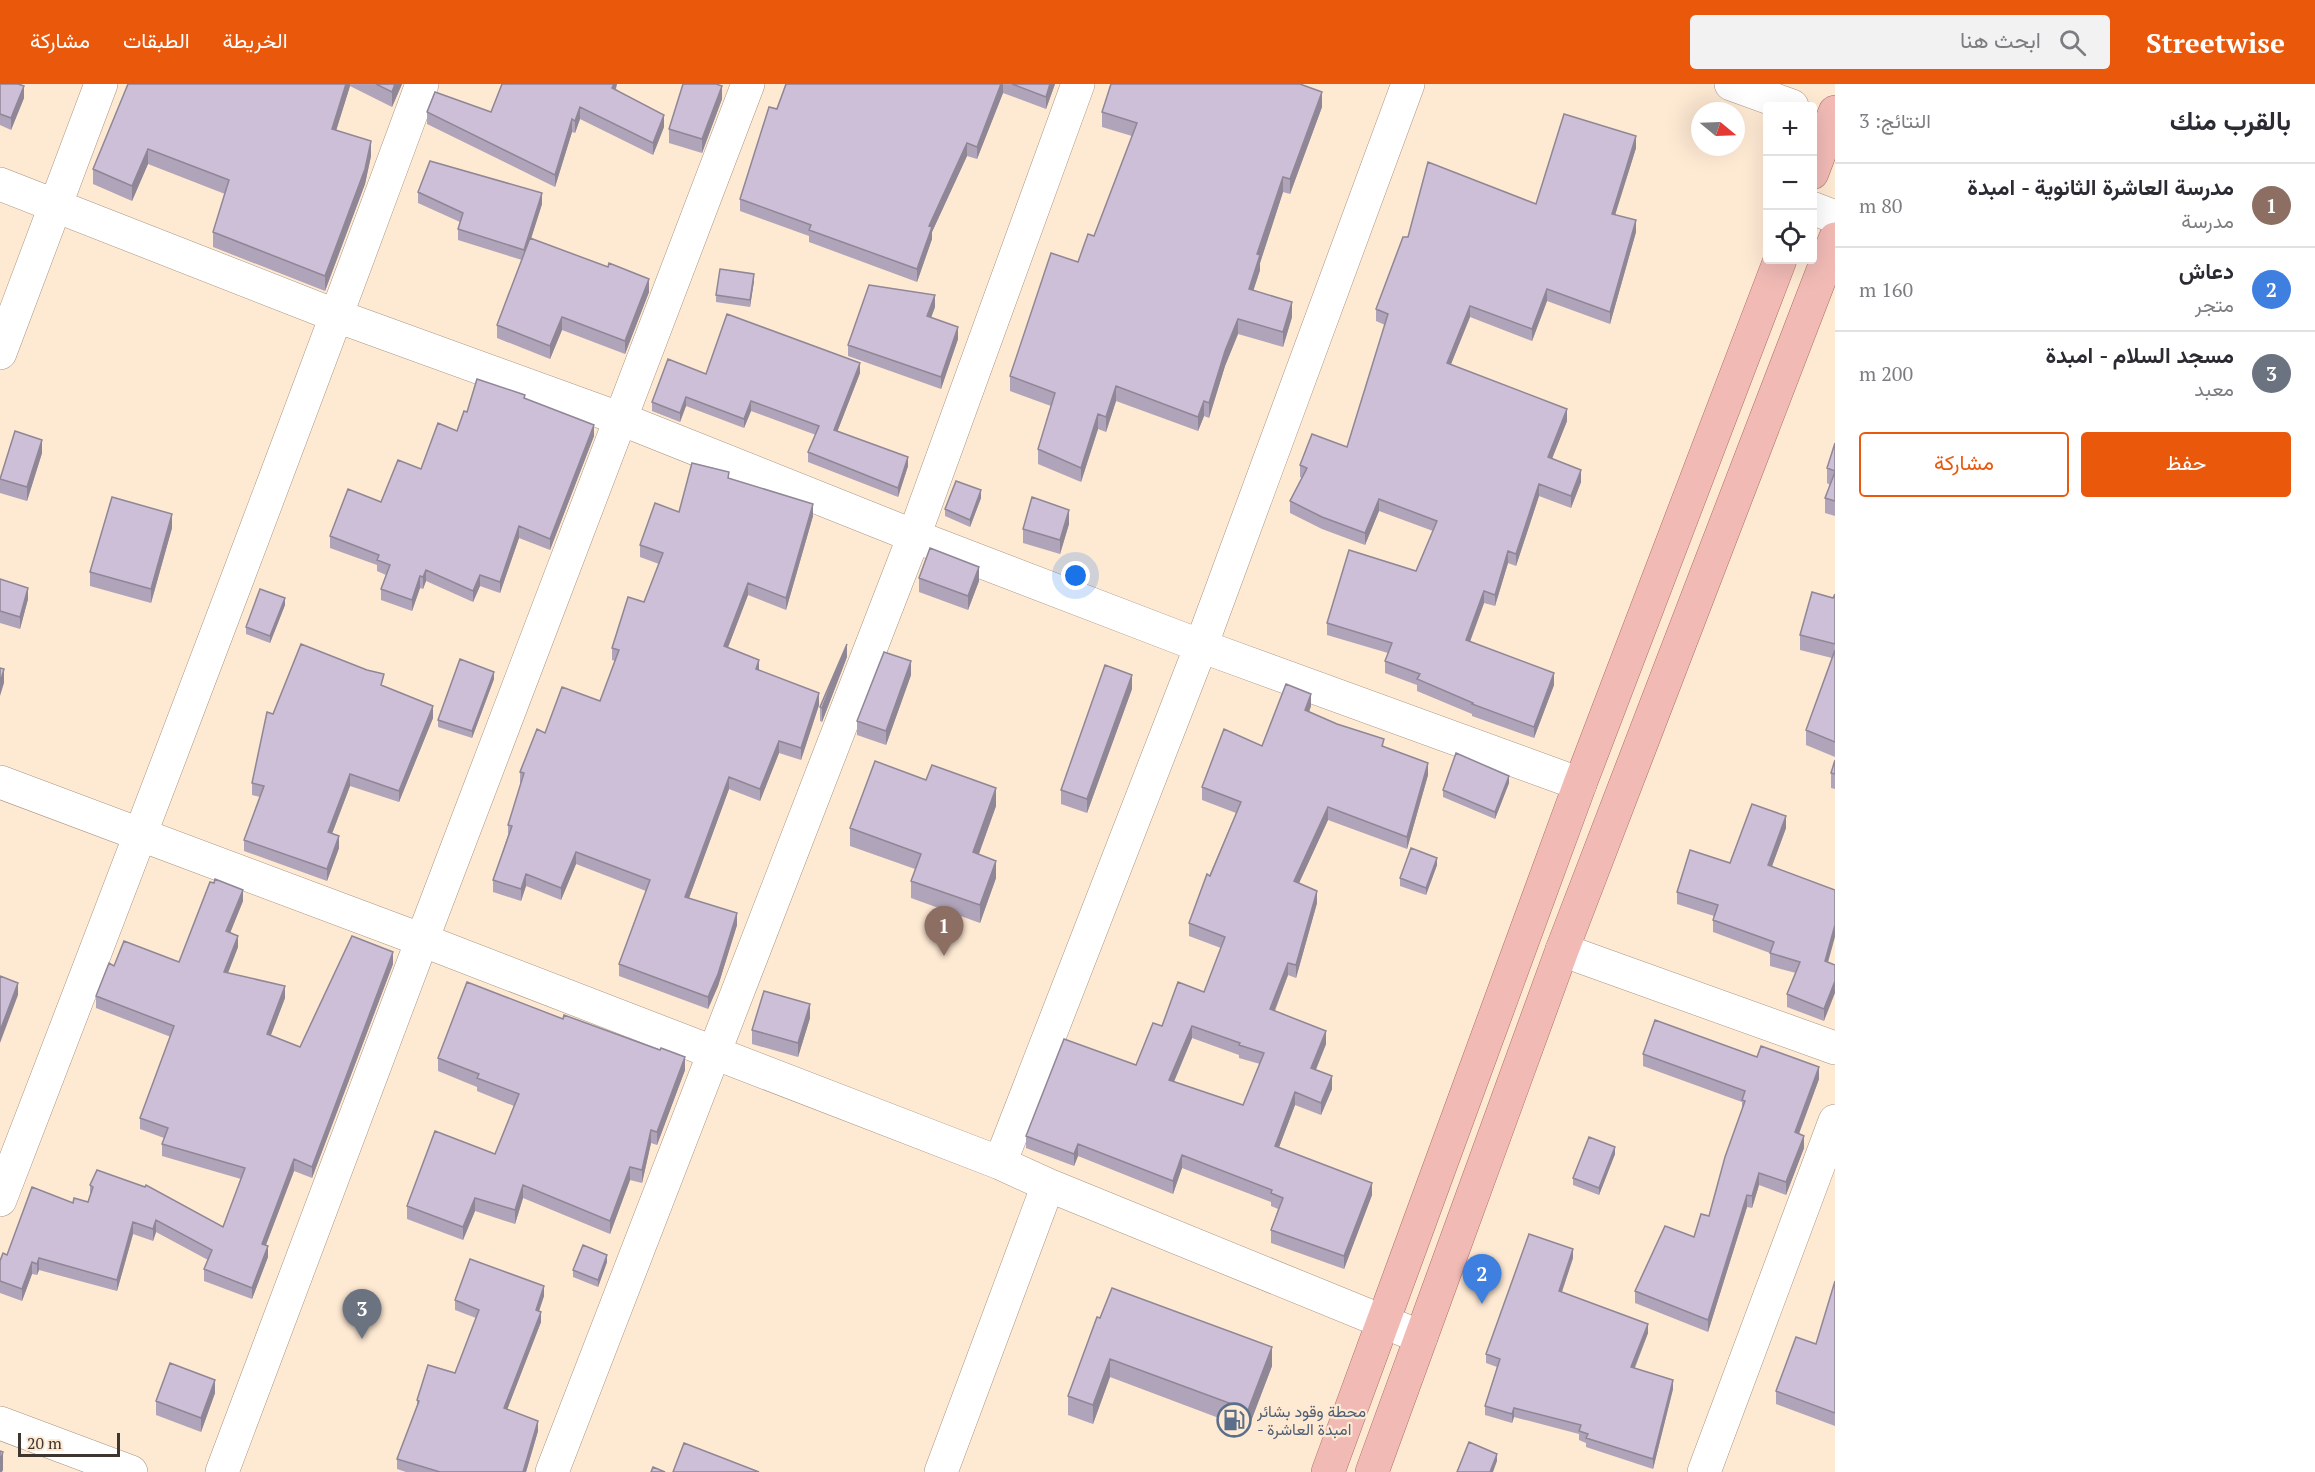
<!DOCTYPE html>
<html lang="ar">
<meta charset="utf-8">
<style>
:root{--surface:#fff;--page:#f2f2f3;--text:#2b2b33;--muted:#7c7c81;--line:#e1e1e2;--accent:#ea580c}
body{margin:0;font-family:"PT Serif",Vazirmatn,serif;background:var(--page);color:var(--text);direction:rtl}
.controls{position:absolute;right:18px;top:18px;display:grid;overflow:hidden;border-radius:6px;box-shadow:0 6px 24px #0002}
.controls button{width:54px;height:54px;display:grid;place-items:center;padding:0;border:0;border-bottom:2px solid var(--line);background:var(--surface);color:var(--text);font:30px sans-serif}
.compass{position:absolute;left:1691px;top:18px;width:54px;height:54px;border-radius:50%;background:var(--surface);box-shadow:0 6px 24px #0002;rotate:109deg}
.scale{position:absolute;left:18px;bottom:15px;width:102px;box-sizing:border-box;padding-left:6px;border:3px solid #3e362e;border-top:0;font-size:16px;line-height:21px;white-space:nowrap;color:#3e362e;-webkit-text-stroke:4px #fee9d3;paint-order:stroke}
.you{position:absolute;left:1076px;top:492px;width:21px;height:21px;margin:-15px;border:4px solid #fff;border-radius:50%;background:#1a73e8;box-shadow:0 0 0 9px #1a73e833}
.badge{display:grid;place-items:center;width:39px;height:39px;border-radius:50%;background:var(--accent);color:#fff;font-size:20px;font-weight:700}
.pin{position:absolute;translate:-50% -50px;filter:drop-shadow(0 2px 3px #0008)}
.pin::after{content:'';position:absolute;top:32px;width:21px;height:18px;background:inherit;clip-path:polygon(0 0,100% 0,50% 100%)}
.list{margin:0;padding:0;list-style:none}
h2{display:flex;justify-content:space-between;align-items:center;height:78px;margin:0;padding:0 24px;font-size:26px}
h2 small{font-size:20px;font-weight:400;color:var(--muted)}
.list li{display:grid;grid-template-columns:39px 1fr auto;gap:18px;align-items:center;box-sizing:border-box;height:84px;padding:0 24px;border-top:2px solid var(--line)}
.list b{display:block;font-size:22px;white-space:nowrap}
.list p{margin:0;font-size:20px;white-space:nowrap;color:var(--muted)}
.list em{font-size:20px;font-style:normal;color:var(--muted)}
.actions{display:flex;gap:12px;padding:18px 24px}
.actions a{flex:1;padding:14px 0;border:2px solid var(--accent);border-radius:6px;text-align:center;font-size:21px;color:var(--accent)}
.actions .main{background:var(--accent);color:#fff}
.icon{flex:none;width:33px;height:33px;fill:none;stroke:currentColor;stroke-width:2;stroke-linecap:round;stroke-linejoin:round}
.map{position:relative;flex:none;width:1835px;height:1388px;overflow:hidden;direction:ltr}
header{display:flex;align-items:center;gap:36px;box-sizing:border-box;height:84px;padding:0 30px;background:var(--accent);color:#fff}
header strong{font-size:28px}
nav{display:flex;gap:33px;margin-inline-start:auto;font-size:21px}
.search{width:420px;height:54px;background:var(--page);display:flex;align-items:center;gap:15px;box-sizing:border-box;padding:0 21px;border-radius:6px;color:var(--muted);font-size:22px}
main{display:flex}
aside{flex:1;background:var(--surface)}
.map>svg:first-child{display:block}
</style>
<header>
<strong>Streetwise</strong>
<div class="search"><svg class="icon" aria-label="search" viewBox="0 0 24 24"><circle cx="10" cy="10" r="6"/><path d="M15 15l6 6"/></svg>ابحث هنا</div>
<nav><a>الخريطة</a><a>الطبقات</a><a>مشاركة</a></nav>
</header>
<main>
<aside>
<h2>بالقرب منك<small>النتائج: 3</small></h2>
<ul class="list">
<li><span class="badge" style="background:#8d6e63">1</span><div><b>مدرسة العاشرة الثانوية - امبدة</b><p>مدرسة</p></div><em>80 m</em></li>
<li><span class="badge" style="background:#3f7fe0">2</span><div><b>دعاش</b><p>متجر</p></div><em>160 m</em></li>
<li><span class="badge" style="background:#6b7280">3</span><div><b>مسجد السلام - امبدة</b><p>معبد</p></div><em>200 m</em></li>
</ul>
<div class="actions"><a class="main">حفظ</a><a>مشاركة</a></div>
</aside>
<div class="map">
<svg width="1835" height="1388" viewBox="0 0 1835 1388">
<rect width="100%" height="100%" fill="#fee9d3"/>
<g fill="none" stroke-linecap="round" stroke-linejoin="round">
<defs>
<path id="minor" d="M1731,0L1792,22
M0,100L337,232L621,335L914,452L1201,562L1580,700
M1812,124L1835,133
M0,269L101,0
M0,698L422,856L1000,1079L1048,1101L1421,1253
M1562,866L1835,964
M1000,1079L1201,562L1408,0
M0,1116C143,745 285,373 422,0
M0,1339L131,1388
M222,1388L422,856L748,0
M552,1388L914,452L1078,0
M941,1388L1048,1101
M1704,1388L1835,1037"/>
<path id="major" d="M1812,89L1835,28
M1328,1388L1580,700L1780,176
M1372,1388L1562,866L1835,155"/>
</defs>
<use href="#minor" stroke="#a99682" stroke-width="34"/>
<use href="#major" stroke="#ac6e66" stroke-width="34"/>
<use href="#minor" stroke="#fff" stroke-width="33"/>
<use href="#major" stroke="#f1bab5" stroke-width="33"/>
</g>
<path fill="#afa4b9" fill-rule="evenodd" d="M0,0H21L24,14L11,46L0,41Z
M128,0H402L392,23L350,2L336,46L371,72L365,100L325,207L213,163V148L225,110L148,80L132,117L93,100V85Z
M502,0H617L616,5L664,43L653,71L580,35L575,49L572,48L555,103L427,40V28H491Z
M786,0H1055L1046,25L1003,9L977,75L967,72L932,148V155L917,198L809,158V152L740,127V115Z
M722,15L702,69L669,59V45Z
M1322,23L1290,110L1283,108L1260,179V186L1253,207L1292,233L1283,263L1238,250L1225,282L1209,334L1204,332L1198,347L1116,317L1106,348L1098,345L1081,398L1038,380V365L1051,322L1010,307V292L1094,152L1132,52L1102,43V28Z
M1636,64L1615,130L1636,148L1610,240L1547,217L1532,257L1470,233L1451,280L1567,337L1552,374L1581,398L1571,424L1539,412L1516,482L1508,479L1495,522L1484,519L1470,558L1554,601L1534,654L1472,632V630L1417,607V601L1385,589V577L1388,569L1327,551V539L1416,487L1433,447L1379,427L1365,461L1322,445L1290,429V417L1302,394L1300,393V381L1347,363L1385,241L1376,237V225L1408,153L1536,120Z
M418,108L542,120L531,154L649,208L625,270L562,246L550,275L497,254V241L522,176L458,156V145L460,138L418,119Z
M754,197L750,223L716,218V211Z
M935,223L931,234L958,255L941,305L848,272V261Z
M860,289L837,348L908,382L898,413L808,378V368L816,351L751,327L744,344L686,322L680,338L652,327V318L706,290Z
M525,314L594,352L550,466L519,454L500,509L480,502L473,518L426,497L423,505L420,504L412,527L381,516V505L386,491L377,487V481L330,464V452L381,418L421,385L457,347L467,328Z
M1835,359V432L1825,429V414L1830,401L1827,399V384Z
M42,369L27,417L0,409V395Z
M729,395L813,432L786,526L748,511L728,563L759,586L819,621L801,676L779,669L760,717L729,705L689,814L737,841L718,902L708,925L619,892V880L646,807L576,780L561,816L526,802L521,817L493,808V796L508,751V741L521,700H520V688L545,649L600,617L615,577L612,576V564L644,518L659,480L640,473V461L679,428Z
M981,414L970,443L945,432V425Z
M1069,440L1060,470L1023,459V445Z
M172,444L151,519L90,502V488Z
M919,494L979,497L968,526L919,508Z
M0,495L28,515L20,545L0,539Z
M1835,510V673L1806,661V646L1832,574L1800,566V551L1833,514Z
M285,521L270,559L246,550V543Z
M847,573L822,638L820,637V623Z
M911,591L886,661L857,651V637Z
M494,595L472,654L438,643V636Z
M384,602L433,634L399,718L350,702L332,750L339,764L327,797L244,767V756L260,713L252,711V699Z
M1132,605L1087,729L1061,720V706Z
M1311,622L1309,628L1384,662L1428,691L1407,765L1328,736L1299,799L1317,819L1296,894L1288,891L1275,927L1326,960L1316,986L1332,1005L1321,1031L1295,1021L1279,1063L1372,1111L1344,1185L1271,1159V1146L1278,1125L1271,1122V1118L1182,1084L1173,1110L1078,1072L1074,1082L1026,1064V1052L1136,981L1162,942L1204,908L1221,864L1189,852V839L1236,729L1202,716V703L1262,662ZM1192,954L1239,971V974L1260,980L1243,1021L1174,998Z
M1835,676V705L1831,704V689Z
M1509,699L1495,735L1443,713V706Z
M996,722L979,770L996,794L980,839L911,814V797L915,785L850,762V744Z
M1786,744L1772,782L1828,878L1824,937L1787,923V910L1796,889L1770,882V869L1713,848V836L1714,832L1677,820V808L1730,779Z
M1437,781L1426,811L1400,802V794Z
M243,817L230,849L238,863L228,889L285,914L271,951L300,963L393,880L312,1094L294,1087L266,1161L268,1173L252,1215L204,1197V1185L208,1176L156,1148L153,1157L133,1150L117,1207L39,1186L37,1191L32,1190L22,1217L0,1209V1177L7,1171L73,1119L88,1118L90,1111V1101L223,1143L241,1095L162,1072V1060L164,1054L140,1045V1034L171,953L96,924V912L114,882L179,878Z
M810,934L798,973L752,960V946Z
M1643,970L1757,973L1819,995L1799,1050L1804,1064L1786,1111L1759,1101L1752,1124L1747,1123L1708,1248L1635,1219V1207L1694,1153L1709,1132L1742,1027V1018L1643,982Z
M438,974L685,986L657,1061L651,1059L642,1099L630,1096L610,1150L523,1114L515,1140L475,1127L463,1156L407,1135V1122L495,1070L514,1022L477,1007V1003L438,987Z
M1615,1070L1599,1111L1573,1101V1094Z
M1573,1174L1562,1208L1648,1249L1635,1284L1673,1305L1653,1385L1586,1363V1359L1579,1356V1350L1514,1333L1512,1339L1485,1331V1322L1497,1283L1486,1279V1270Z
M607,1178L598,1203L573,1193V1186Z
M1835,1197V1342L1776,1320V1307L1816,1260Z
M544,1212L539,1227L541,1238L507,1325L538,1347L526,1388H406L397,1385V1375L417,1323V1316L455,1289L476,1234L455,1226V1216Z
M1097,1233L1272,1282L1248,1345L1110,1293L1093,1340L1068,1331V1312Z
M215,1309L201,1348L156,1331V1317Z"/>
<path fill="#8f8696" d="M346,0H350V2L332,60V45Z
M395,0H402L392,23V8Z
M614,0H617L612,16V4Z
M1001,0H1003V9L977,75V63Z
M1050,0H1055L1046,25V13Z
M24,2V14L11,46V34Z
M722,2V15L702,69V55Z
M1322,8V23L1290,110V95Z
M580,23V35L575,49V37Z
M664,31V43L653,71V59Z
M572,35V48L555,103V91Z
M1636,52V64L1612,141V130Z
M371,57V72L365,100L325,207V192Z
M967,59V72L932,148V155L917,198V185L929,142Z
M148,65V80L132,117V102Z
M1283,93V108L1260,179V186L1249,220V205L1257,170Z
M542,109V120L524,177V166Z
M1636,136V148L1610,240V228Z
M754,190V197L750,223V216Z
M649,195V208L625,270V257Z
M1547,205V217L1532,257V245Z
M935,211V223L927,244V232Z
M1292,218V233L1283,263V248Z
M1470,222V233L1447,290V279Z
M562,233V246L550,275V262Z
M1238,235V250L1225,282L1209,334V319L1225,267Z
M958,243V255L941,305V293Z
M860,279V289L834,356V346Z
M1116,302V317L1106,348V333Z
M686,313V322L680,338V329Z
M751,317V327L744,344V335Z
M1204,317V332L1198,347V333Z
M1567,325V337L1548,385V373Z
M1098,330V345L1081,398V384Z
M594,341V352L550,466V455Z
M42,356V369L27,417V403Z
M908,373V382L898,413V404Z
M1581,386V398L1571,424V412Z
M1539,400V412L1516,482V470Z
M981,406V414L970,443V436Z
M1379,415V427L1365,461V449Z
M813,420V432L786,526V514Z
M1069,426V440L1060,470V456Z
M172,430V444L151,519V505Z
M519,442V454L500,509V498Z
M1508,467V479L1495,522V511Z
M979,483V497L968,526V512Z
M426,486V497L423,505V493Z
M480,491V502L473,518V507Z
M420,492V504L412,527V516Z
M748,499V511L724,574V562Z
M28,504V515L20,545V533Z
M1484,507V519L1466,568V556Z
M285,514V521L270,559V552Z
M847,560V573L822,638V624Z
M759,576V588L756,585Z
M911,577V591L886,661V647Z
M4,585V599L0,612V599Z
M494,588V595L472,654V647Z
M1554,589V601L1534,654V643Z
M1132,591V605L1087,729V715Z
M819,609V621L801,676V664Z
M1311,610V622L1305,639V626Z
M433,622V634L399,718V707Z
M779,657V669L760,717V705Z
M1428,679V691L1407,765V753Z
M350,690V702L328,760V748Z
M1509,692V699L1495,735V728Z
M729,693V705L685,825V813Z
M996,704V722L973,786V768Z
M1328,723V736L1294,810V797Z
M1786,732V744L1768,793V781Z
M339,752V764L327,797V785Z
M576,768V780L561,816V804Z
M1437,774V781L1426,811V804Z
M996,777V794L980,839V821Z
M526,790V802L521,817V805Z
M243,806V817L226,859V847Z
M1317,807V819L1296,894V881Z
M737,829V841L718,902L708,925V913Z
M1835,841V853L1825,889V877Z
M238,852V863L224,899V888Z
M393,868V880L312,1094V1083Z
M1288,879V891L1270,938V925Z
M1835,897V909L1824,937V925Z
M18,899V911L0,959V947Z
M285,902V914L267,961V950Z
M810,920V934L798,973V959Z
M1192,942V954L1169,1009V996Z
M1326,947V960L1311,997V984Z
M685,973V986L657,1061V1048Z
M1819,983V995L1795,1060V1048Z
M1332,992V1005L1321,1031V1019Z
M1295,1008V1021L1275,1074V1062Z
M651,1046V1059L642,1099V1086Z
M1804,1052V1064L1786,1111V1098Z
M1078,1060V1072L1074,1082V1070Z
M1615,1063V1070L1599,1111V1104Z
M1182,1071V1084L1173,1110V1097Z
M294,1075V1087L262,1171V1160Z
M630,1083V1096L610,1150V1137Z
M1759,1089V1101L1752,1124V1112Z
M1372,1099V1111L1344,1185V1172Z
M523,1101V1114L515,1140V1126Z
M1747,1111V1123L1708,1248V1236Z
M475,1114V1127L463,1156V1143Z
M156,1136V1148L153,1157V1145Z
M133,1138V1150L117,1207V1196Z
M268,1162V1173L252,1215V1204Z
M1573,1165V1174L1559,1216V1207Z
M607,1171V1178L598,1203V1196Z
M39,1174V1186L37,1191V1180Z
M32,1178V1190L22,1217V1205Z
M544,1202V1212L536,1236V1226Z
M541,1228V1238L504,1334V1324Z
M1648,1240V1249L1631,1292V1283Z
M1272,1263V1282L1248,1345V1326Z
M1110,1275V1293L1093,1340V1321Z
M215,1296V1309L201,1348V1334Z
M1673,1296V1305L1653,1385V1375Z
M1514,1324V1333L1512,1339V1330Z
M538,1337V1347L526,1388H523Z
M3,1368V1386L2,1388H0V1377Z
M1497,1370V1377L1493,1388H1490Z"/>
<path fill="#ccbfd7" stroke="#8f8696" stroke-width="1.5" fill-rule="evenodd" d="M0,0H18L24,2L11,34L0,30Z
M128,0H346L332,45L371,57L365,85L325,192L213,148L229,96L148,65L132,102L93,85Z
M376,0H395L392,8Z
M502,0H614L612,4L664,31L653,59L580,23L575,37L572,35L555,91L427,28L435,8L491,28Z
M683,0H716L722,2L702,55L669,45Z
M786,0H1001L977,63L967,59L929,142L932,143L917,185L809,146L811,141L740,115L769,23L777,25Z
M1012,0H1050L1046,13Z
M1111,0H1300L1322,8L1290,95L1283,93L1257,170L1260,171L1249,205L1292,218L1283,248L1238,235L1225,267L1209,319L1204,317L1198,333L1116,302L1106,333L1098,330L1081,384L1038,365L1055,309L1010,292L1051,169L1078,178L1088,150L1094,152L1137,39L1102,28Z
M1564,30L1636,52L1612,130L1636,136L1610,228L1547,205L1532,245L1470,222L1447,279L1567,325L1548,373L1581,386L1571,412L1539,400L1516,470L1508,467L1495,511L1484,507L1466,556L1554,589L1534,643L1472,620L1473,619L1417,595L1420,590L1385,577L1392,559L1327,539L1349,466L1416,487L1437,437L1379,415L1365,449L1322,433L1290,417L1307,384L1300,381L1312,350L1347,363L1388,230L1376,225L1403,153H1408L1428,78L1536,120Z
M430,77L542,109L524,166L458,145L463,129L418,108Z
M530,154L608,183L609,179L649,195L625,257L562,233L550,262L497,241Z
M720,185L754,190L750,216L716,211Z
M869,201L935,211L927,232L958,243L941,293L848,261Z
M727,230L860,279L834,346L908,373L898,404L808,368L819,342L751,317L744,335L686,313L680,329L652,318L668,275L706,290Z
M477,295L525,311L524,314L594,341L550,455L519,442L500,498L480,491L473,507L426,486L423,493L420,492L412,516L381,505L390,481L377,476L379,471L330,452L348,405L381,418L398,376L421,385L438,339L457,347L464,327L467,328Z
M15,347L42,356L27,403L0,395Z
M1835,359V387L1827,384Z
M692,379L729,388L728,394L813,420L786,514L748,499L724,562L759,576L756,585L819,609L801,664L779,657L760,705L729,693L685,813L737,829L718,890L708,913L619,880L650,796L576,768L561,804L526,790L521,805L493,796L512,742L508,741L524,689L520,688L537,645L545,649L562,603L600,617L619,566L612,564L628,513L644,518L663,469L640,461L655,419L679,428Z
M1835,388V417L1825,414Z
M956,397L981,406L970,436L945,425Z
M112,413L172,430L151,505L90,488Z
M1032,413L1069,426L1060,456L1023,445Z
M930,464L979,483L968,512L919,494Z
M0,495L28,504L20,533L0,527Z
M260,505L285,514L270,552L246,543Z
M1812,508L1833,514L1835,510V560L1800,551Z
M301,560L367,586L384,590L381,601L433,622L399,707L350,690L328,748L339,752L327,785L244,756L264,702L252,699L267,628L273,630Z
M847,560L822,624L820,623Z
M1835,566V658L1806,646Z
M884,568L911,577L886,647L857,637Z
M460,575L494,588L472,647L438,636Z
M1105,581L1132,591L1087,715L1061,706Z
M0,584L4,585L0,599Z
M1286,600L1311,610L1305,626L1337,640L1384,655L1382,662L1428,679L1407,753L1328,723L1294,797L1317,807L1296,881L1288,879L1270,925L1326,947L1311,984L1332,992L1321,1019L1295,1008L1275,1062L1372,1099L1344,1172L1271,1146L1283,1114L1271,1109L1272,1106L1182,1071L1173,1097L1078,1060L1074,1070L1026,1052L1064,955L1136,981L1153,939L1162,942L1178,898L1204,908L1225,853L1189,839L1207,790L1210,792L1241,718L1202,703L1224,645L1262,662ZM1192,942L1240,959L1239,961L1264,969L1243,1021L1169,996Z
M1456,669L1509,692L1495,728L1443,706Z
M1835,676V690L1831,689Z
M875,677L926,696L932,681L996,704L973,768L996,777L980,821L911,797L921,770L850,744Z
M1752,720L1786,732L1768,781L1835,806V841L1825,877L1835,881V897L1824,925L1787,910L1800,878L1770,869L1774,858L1713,836L1718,821L1677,808L1690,766L1730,779Z
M1411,764L1437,774L1426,804L1400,794Z
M215,795L243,806L226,847L238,852L224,888L285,902L267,950L300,963L352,852L393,868L312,1083L294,1075L262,1160L268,1162L252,1204L204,1185L212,1166L156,1136L153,1145L133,1138L117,1196L39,1174L37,1180L32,1178L22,1205L0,1197V1177L3,1169L7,1171L32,1103L73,1119L74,1114L88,1118L93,1103L90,1101L97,1086L145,1103L146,1101L223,1143L245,1084L162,1060L168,1044L140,1034L174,942L96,912L109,879L114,882L124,857L179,878L210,798L214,799Z
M0,892L18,899L0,947Z
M467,898L563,935L564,931L660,966L661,964L685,973L657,1048L651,1046L642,1086L630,1083L610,1137L523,1101L515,1126L475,1114L463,1143L407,1122L435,1047L495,1070L519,1010L477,994L479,990L438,974Z
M764,907L810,920L798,959L752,946Z
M1655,936L1757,973L1761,962L1819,983L1795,1048L1804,1052L1786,1098L1759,1089L1752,1112L1747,1111L1708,1236L1635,1207L1665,1142L1694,1153L1701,1130L1709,1132L1725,1073L1745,1017L1742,1016L1745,1007L1643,970Z
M1589,1053L1615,1063L1599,1104L1573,1094Z
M1529,1150L1573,1165L1559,1207L1648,1240L1631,1283L1673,1296L1653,1375L1586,1354L1588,1350L1579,1347L1581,1341L1514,1324L1512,1330L1485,1322L1500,1275L1486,1270Z
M583,1161L607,1171L598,1196L573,1186Z
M470,1175L544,1202L536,1226L541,1228L504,1324L538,1337L523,1388H440L397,1375L419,1317L417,1316L428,1281L455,1289L479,1226L455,1216Z
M1835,1197V1329L1776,1307L1796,1253L1816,1260Z
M1112,1204L1272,1263L1248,1326L1110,1275L1093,1321L1068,1312L1097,1233L1100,1234Z
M170,1279L215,1296L201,1334L156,1317Z
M1469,1358L1497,1370L1490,1388H1457Z
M684,1359L759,1388H673Z
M0,1367L3,1368L0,1377Z
M653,1383L665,1388H651Z"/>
<defs>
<symbol id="fuel-ring" viewBox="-11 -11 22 22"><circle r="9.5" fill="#fee9d3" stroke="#5c6f8a" stroke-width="1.5"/><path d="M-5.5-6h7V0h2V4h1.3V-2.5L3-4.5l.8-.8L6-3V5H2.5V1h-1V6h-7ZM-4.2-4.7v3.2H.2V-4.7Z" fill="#5c6f8a"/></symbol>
</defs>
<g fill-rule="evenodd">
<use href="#fuel-ring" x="1215" y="1317" width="38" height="38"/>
</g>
<g text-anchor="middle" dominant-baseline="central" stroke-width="4.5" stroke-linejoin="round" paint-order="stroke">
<g font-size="16" fill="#4e5e75" stroke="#fee9d3" text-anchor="start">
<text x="1257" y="1327">محطة وقود بشائر<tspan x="1257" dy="18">- امبدة العاشرة</tspan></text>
</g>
</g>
</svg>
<div class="controls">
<button>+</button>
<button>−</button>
<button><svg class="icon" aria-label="locate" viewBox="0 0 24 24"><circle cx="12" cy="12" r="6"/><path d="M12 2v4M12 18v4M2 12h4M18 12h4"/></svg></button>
</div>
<svg class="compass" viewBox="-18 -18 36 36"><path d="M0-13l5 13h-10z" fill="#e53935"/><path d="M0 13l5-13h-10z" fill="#7c7c81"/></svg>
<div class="scale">20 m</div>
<div class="you"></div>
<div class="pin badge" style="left:944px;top:872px;background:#8d6e63">1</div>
<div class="pin badge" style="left:1482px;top:1220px;background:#3f7fe0">2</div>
<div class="pin badge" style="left:362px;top:1255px;background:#6b7280">3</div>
</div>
</main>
